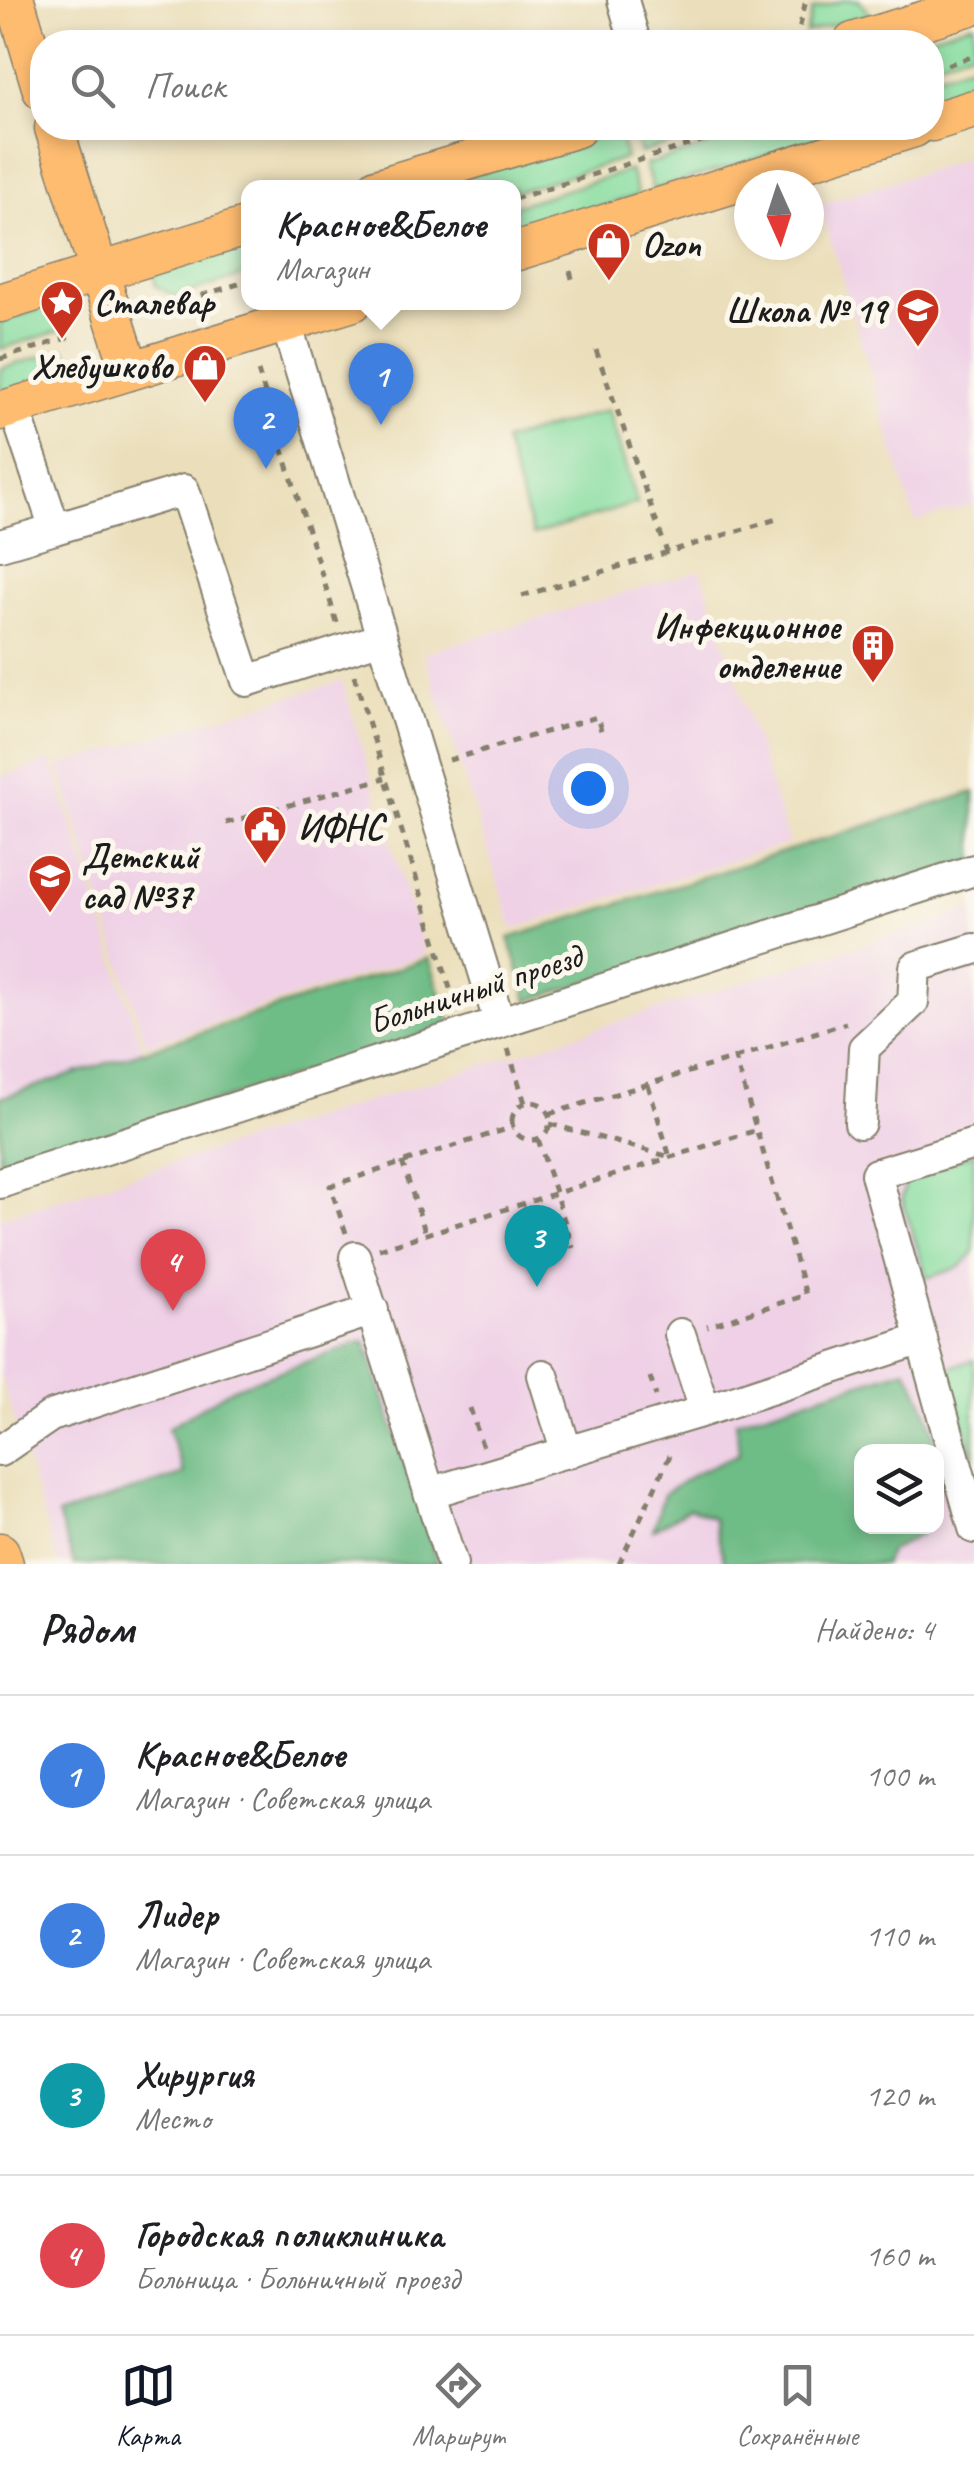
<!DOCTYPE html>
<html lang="ru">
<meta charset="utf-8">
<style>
:root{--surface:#fff;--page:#f2f2f2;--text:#202124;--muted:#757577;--line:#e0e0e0;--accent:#111827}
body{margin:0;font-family:Caveat,sans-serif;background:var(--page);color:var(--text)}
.controls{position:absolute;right:30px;bottom:30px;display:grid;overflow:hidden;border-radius:20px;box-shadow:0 5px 15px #0003}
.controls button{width:90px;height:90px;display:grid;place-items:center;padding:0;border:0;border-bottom:2px solid var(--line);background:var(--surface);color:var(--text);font:50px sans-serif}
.compass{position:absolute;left:734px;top:170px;width:90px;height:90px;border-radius:50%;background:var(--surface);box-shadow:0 5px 15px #0003;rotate:177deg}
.you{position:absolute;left:588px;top:788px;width:35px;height:35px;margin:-25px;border:8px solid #fff;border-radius:50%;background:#1a73e8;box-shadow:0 0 0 15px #1a73e833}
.badge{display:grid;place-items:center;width:65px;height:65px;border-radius:50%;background:var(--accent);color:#fff;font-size:32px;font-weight:700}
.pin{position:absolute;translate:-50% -82px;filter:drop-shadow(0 2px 5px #0008)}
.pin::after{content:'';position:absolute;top:52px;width:35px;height:30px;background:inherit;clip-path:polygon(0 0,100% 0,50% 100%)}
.popup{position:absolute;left:241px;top:180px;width:280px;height:130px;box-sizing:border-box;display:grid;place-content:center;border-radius:20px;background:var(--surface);filter:drop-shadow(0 2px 8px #0005);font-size:32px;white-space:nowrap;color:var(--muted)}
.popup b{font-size:38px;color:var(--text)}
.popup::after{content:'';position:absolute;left:50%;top:100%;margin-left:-20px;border:20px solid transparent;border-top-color:var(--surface)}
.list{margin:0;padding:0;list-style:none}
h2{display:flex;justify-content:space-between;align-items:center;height:130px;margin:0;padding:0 40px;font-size:42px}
h2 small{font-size:32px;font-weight:400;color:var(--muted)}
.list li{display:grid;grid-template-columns:65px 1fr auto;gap:30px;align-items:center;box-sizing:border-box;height:160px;padding:0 40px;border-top:2px solid var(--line)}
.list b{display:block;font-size:38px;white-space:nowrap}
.list p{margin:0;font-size:32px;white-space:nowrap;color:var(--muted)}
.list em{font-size:32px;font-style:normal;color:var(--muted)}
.icon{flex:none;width:55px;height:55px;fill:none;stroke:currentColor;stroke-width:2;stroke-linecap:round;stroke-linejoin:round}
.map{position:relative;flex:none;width:974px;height:1564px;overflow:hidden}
.search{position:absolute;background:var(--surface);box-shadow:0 5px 15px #0003;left:30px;right:30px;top:30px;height:110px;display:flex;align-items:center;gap:25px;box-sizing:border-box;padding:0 35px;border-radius:40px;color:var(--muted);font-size:38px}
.sheet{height:770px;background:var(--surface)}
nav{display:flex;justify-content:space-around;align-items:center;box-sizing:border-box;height:140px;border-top:2px solid var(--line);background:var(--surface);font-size:28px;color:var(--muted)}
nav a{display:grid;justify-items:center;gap:5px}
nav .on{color:var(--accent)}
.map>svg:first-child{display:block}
</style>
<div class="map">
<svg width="974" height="1564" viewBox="0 0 974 1564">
<rect width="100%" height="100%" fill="#fbf7ec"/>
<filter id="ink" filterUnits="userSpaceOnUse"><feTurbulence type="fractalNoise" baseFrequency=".01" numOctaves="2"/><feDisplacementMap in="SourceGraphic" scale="20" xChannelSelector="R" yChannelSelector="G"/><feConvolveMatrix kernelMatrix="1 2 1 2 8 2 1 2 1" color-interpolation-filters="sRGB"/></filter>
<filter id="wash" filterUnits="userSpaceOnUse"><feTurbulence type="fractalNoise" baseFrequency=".0048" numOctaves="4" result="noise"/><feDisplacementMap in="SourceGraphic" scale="40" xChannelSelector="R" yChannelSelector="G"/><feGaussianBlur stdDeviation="2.25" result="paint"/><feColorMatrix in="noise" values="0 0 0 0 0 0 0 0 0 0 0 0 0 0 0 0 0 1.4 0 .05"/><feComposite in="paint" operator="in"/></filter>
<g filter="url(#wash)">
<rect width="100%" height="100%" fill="#ebdfbb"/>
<path fill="#efd0e6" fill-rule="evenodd" d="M974,156V504L915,522L820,204Z
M701,570L789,843L513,929L424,653Z
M342,681L425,955L146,1045L59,766Z
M52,760L143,1051L0,1098V777Z
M974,909V1564H58L0,1373V1218ZM862,1452H936V1526H862Z"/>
<path fill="#88dda0" stroke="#527c5e" stroke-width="2.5" d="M844,0H859L870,14L806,33L812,10Z
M974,23V50L932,63V42H910Z
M974,63V90L932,103V76Z
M632,128H694L696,136L640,153Z
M765,128H856L653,190L645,165Z
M618,130L626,158L514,192V188H431Z
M630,170L638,195L514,234V206Z
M248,244V274L176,297L156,286L153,274Z
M52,305L60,331L0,349V322Z
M65,349L73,373L0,396V369Z
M608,410L637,503L533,535L504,441Z
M974,1153V1252L960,1267L927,1278L902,1200L906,1177Z
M974,1360V1459L948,1368Z"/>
<path fill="#6ebc86" stroke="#456c51" stroke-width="2.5" d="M974,792V861L528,1001L509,938Z
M429,958L451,1025L0,1172V1098Z
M365,1341L438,1564H74L58,1515L184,1474L168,1428L233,1388Z
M906,1369C929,1404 945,1454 937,1498L936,1452H862V1526L922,1527L921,1534L889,1551L885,1564H725L713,1518L690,1508L653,1530L664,1494L697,1472L739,1454L736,1421Z"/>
</g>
<g filter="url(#ink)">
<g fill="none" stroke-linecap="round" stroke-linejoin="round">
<defs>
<path id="minor" d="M623,0L635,42
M286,323L499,1021
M55,529L184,490L247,681L382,638
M0,545L55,529L14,407
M860,1123L864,1048L913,1002L915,967L974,949
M974,1144L876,1174L974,1528
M0,1183L974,870
M355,1257L452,1564
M680,1334L705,1410
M543,1375L567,1453
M0,1451L51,1416L373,1310
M429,1493L694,1414L922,1339"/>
<path id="major" d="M15,0L42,90
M853,42L974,5
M932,122L974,109
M54,128L130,370
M377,188L577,128
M514,252L914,128
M0,303L248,226
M0,411L353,302
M0,1552L4,1564"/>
</defs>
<use href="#minor" stroke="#847e6c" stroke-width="34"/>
<use href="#major" stroke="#847e6c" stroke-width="41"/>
<path stroke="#847e6c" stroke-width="5" stroke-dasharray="8 8" stroke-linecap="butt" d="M796,42L806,0
M932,70L974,56
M514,199L743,128
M570,271L573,282
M180,302L203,316
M155,310L248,281
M596,350L667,552
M0,359L70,337
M258,371L338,626
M522,596L777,519
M354,675L456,1008
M449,760L597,717L602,734
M226,823L385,778
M508,1049L525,1103
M735,1058L846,1023
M648,1085L670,1157
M512 1121a19 19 0 1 1 38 0a19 19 0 1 1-38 0Z
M549,1114L735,1058L806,1295L707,1326
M550,1124L667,1156
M538,1139L573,1248
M402,1162L426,1234
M346,1233L330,1186L513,1127
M379,1249L757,1130
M650,1377L656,1396
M470,1408L483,1448
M619,1564L672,1451"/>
<use href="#minor" stroke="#fff" stroke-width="30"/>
<use href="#major" stroke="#febc71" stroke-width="38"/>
</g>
</g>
<defs>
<symbol id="shop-pin" viewBox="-11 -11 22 30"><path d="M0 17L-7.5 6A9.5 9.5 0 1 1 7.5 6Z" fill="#c8321e" stroke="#fbf7ec"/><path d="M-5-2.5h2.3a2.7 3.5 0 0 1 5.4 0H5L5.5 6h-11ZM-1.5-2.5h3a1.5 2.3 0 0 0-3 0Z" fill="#fff"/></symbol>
<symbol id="sight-pin" viewBox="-11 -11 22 30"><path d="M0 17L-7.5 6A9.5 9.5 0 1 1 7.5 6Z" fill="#c8321e" stroke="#fbf7ec"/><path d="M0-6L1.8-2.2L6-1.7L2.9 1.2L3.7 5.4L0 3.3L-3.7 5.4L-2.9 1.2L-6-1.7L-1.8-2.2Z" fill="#fff"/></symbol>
<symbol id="school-pin" viewBox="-11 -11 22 30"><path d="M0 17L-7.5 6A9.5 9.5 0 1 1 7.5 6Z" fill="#c8321e" stroke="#fbf7ec"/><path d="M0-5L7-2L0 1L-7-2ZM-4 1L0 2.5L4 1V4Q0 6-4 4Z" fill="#fff"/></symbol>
<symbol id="building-pin" viewBox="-11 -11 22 30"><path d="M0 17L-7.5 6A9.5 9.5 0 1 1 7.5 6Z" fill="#c8321e" stroke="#fbf7ec"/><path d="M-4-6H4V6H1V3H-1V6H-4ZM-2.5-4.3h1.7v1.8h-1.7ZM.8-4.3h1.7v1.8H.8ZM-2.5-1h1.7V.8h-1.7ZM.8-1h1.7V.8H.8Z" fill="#fff"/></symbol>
<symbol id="civic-pin" viewBox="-11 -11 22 30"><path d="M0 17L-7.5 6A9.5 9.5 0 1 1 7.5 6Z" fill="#c8321e" stroke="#fbf7ec"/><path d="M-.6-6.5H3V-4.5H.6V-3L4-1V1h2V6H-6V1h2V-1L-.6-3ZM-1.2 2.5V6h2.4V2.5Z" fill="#fff"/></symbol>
</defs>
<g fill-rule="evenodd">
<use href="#shop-pin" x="584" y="219" width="50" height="68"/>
<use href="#sight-pin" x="37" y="277" width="50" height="68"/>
<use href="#school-pin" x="893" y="285" width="50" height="68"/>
<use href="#shop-pin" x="180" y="341" width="50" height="68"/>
<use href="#building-pin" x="848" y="621" width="50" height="68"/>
<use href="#civic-pin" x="240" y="802" width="50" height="68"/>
<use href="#school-pin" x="25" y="851" width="50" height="68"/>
</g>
<g text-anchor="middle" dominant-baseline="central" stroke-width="10" stroke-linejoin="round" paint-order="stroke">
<g font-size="35" font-weight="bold" fill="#1c1c1c" stroke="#fbf7ec" text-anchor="start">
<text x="642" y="244">Ozon</text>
<text x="94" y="302">Сталевар</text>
<text x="886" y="310" text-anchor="end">Школа № 19</text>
<text x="172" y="366" text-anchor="end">Хлебушково</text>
<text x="840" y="626" text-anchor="end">Инфекционное<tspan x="840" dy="40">отделение</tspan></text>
<text x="298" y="827">ИФНС</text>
<text x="82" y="856">Детский<tspan x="82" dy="40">сад №37</tspan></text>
</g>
<g font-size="35" fill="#1c1c1c" stroke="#fbf7ec">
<text transform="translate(475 989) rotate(-18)">Больничный проезд</text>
</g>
</g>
</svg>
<div class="controls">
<button><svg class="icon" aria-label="layers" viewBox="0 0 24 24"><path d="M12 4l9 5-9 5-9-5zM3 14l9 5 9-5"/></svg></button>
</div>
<svg class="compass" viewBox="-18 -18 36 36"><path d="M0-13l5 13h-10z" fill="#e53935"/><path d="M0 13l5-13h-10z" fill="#757577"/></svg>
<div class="you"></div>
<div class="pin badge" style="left:381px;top:425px;background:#3f7fe0">1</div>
<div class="popup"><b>Красное&amp;Белое</b>Магазин</div>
<div class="pin badge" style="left:266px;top:469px;background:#3f7fe0">2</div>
<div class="pin badge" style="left:537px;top:1287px;background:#0f9aa8">3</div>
<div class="pin badge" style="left:173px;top:1311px;background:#e0444e">4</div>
<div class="search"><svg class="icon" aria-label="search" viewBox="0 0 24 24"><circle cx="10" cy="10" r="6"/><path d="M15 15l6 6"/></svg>Поиск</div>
</div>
<section class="sheet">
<h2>Рядом<small>Найдено: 4</small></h2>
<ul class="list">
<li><span class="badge" style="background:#3f7fe0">1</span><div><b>Красное&amp;Белое</b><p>Магазин · Советская улица</p></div><em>100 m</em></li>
<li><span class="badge" style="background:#3f7fe0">2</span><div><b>Лидер</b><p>Магазин · Советская улица</p></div><em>110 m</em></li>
<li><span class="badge" style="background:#0f9aa8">3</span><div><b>Хирургия</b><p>Место</p></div><em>120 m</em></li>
<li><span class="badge" style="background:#e0444e">4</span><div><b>Городская поликлиника</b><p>Больница · Больничный проезд</p></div><em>160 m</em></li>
</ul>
</section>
<nav>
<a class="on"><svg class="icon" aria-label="map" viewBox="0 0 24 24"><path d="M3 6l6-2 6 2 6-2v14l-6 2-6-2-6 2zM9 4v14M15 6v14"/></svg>Карта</a>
<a><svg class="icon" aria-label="directions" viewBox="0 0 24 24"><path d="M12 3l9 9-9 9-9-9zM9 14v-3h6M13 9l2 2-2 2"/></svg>Маршрут</a>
<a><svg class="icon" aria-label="saved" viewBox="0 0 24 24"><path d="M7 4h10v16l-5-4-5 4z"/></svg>Сохранённые</a>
</nav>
